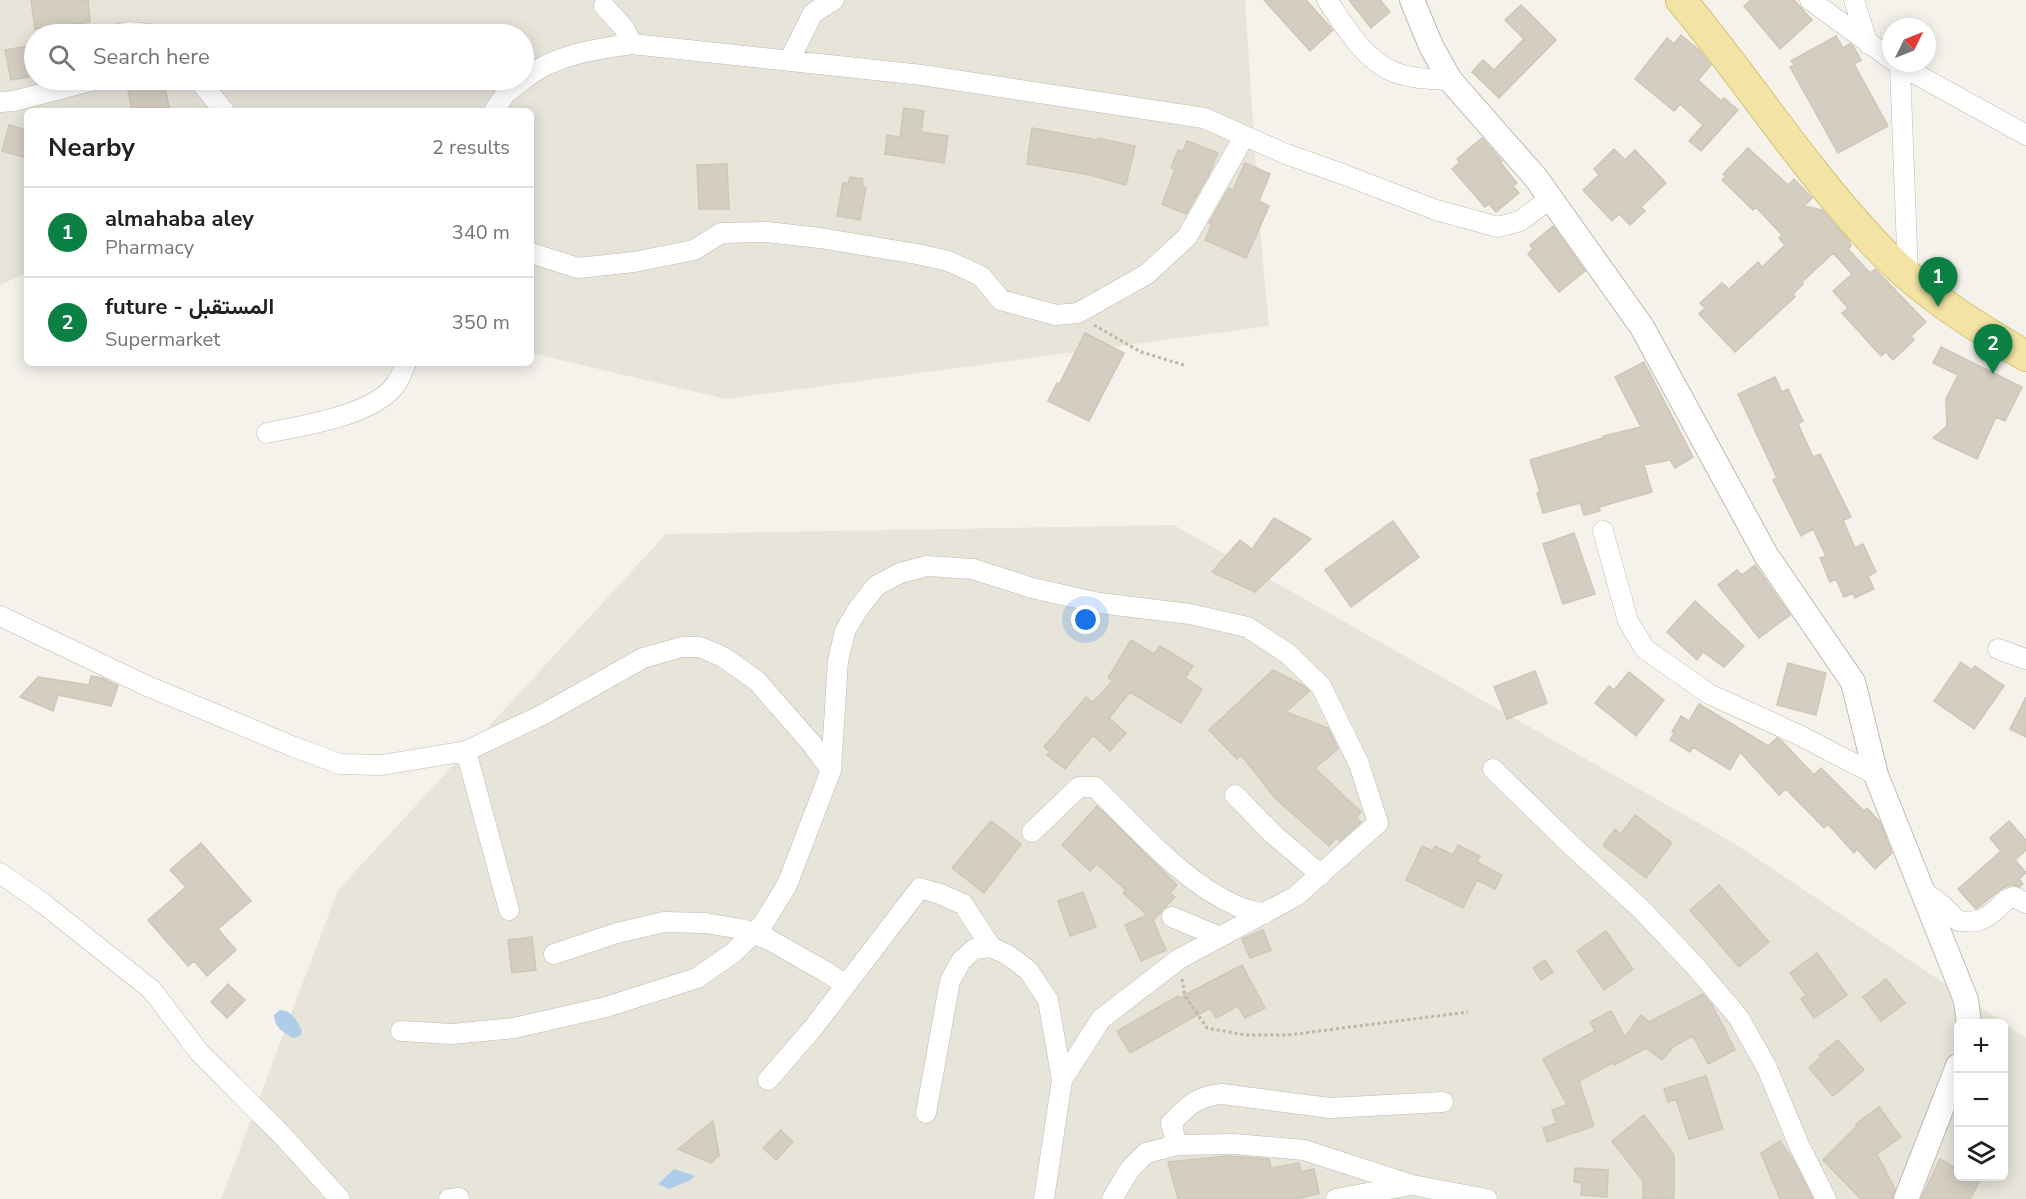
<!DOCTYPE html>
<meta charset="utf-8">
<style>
:root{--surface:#fff;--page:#f2f2f2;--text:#222;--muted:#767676;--line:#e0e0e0;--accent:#0b8043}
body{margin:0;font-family:"Nunito Sans",Vazirmatn,sans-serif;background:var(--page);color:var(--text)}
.controls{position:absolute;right:18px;bottom:18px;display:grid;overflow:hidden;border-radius:9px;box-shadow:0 3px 15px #0003}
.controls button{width:54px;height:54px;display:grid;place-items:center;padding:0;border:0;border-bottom:2px solid var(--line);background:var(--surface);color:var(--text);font:30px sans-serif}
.compass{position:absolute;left:1882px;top:18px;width:54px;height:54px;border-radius:50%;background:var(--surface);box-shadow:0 3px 15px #0003;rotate:47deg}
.you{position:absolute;left:1086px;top:620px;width:21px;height:21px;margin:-15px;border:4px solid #fff;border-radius:50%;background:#1a73e8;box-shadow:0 0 0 9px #1a73e833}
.badge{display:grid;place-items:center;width:39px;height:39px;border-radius:50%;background:var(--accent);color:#fff;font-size:20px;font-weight:700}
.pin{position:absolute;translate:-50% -50px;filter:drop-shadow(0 2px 3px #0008)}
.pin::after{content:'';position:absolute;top:32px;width:21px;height:18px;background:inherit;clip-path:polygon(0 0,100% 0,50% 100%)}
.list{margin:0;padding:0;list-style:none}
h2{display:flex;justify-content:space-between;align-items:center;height:78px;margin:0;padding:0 24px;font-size:26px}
h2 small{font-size:20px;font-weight:400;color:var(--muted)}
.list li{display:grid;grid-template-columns:39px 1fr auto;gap:18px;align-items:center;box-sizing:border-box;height:90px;padding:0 24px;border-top:2px solid var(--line)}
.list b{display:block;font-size:22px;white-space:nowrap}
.list p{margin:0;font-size:20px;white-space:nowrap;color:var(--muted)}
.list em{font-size:20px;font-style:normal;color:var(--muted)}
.icon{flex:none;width:33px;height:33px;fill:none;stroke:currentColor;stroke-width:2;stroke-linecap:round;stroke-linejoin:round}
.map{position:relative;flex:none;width:2026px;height:1199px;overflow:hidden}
.search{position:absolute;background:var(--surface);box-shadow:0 3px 15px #0003;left:24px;top:24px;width:510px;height:66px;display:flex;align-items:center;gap:15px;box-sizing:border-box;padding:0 21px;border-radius:33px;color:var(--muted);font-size:22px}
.panel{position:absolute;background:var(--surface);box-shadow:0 3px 15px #0003;left:24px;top:108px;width:510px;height:258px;border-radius:9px}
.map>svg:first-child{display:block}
</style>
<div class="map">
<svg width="2026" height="1199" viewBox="0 0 2026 1199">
<rect width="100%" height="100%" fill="#f4f2eb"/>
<path fill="#e7e4da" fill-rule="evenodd" d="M0,0H1245L1260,230L1269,326L726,399L531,353V111H27V273L0,285ZM34,34H524V80H34Z
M1174,525L1732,842L2026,1038V1199H221L338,890L666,534ZM1958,1024H2004V1176H1958Z"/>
<path fill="#afcce9" d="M280,1010C292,1011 297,1020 302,1031L300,1036L293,1038C284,1033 274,1027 274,1015Z
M674,1169L695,1176L689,1181L669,1189L658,1184Z"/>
<path fill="#d4cec2" stroke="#cec7b6" stroke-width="1.5" d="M31,0H88L90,22L35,29Z
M1264,0H1306L1333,30L1310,51Z
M1349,0H1380L1390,12L1371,28Z
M1751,0H1794L1812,20L1780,49L1744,6Z
M1521,5L1556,40L1499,98L1472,72L1483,60L1494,70L1524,39L1505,20Z
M1681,35L1699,50L1711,65L1698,80L1721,101L1724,98L1738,110L1701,151L1689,141L1703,125L1680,104L1674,111L1635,79L1667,38L1674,44Z
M1836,36L1843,48L1850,44L1853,46L1861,60L1854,64L1888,126L1838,153L1790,67L1795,65L1791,61Z
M34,45V76L11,80L5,50Z
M164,82L170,111H132L128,90Z
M904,108L924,111L921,132L948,136L944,163L885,154L887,135L900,137Z
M9,125L27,130V158L2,151Z
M1032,128L1097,140L1098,138L1135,146L1126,185L1090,175L1027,164Z
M1482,138L1502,161L1500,162L1517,183L1513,186L1519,193L1496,212L1489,204L1485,207L1452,169L1460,162L1457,159Z
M1187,141L1218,153L1209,174L1186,214L1162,204L1175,170L1171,168L1178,150L1183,151Z
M1748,148L1788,185L1794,179L1812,198L1804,206L1822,210L1849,241L1851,246L1848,249L1870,273L1875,269L1926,322L1911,336L1914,340L1893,360L1886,352L1881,356L1842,313L1848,308L1833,291L1852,274L1833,253L1802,282L1803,284L1793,294L1795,297L1735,352L1699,314L1705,308L1700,303L1722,283L1729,289L1758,262L1762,267L1785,245L1779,238L1782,235L1756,207L1753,210L1722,180L1726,176L1723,174Z
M1614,149L1625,160L1635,150L1666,183L1641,207L1645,211L1630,225L1619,214L1612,221L1583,190L1599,175L1594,169Z
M1245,163L1270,174L1259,201L1269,206L1246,258L1205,240L1212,224L1209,223L1229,188L1233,190Z
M727,164L729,209H699L697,165Z
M850,177L863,179L862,187H866L860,220L837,216L843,183L848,184Z
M1553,226L1585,271L1559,292L1528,254L1533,249L1530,245Z
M1085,333L1124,353L1089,421L1048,401L1057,383L1059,385Z
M1941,347L2022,387L2005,421L1996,417L1977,459L1933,438L1947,426L1946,399L1958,375L1933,363Z
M1644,362L1693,457L1675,468L1670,460L1644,465L1652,492L1599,507L1600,511L1584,515L1580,503L1543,513L1537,493L1540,492L1530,460L1603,438V436L1641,427L1615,377Z
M1775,377L1782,392L1788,389L1803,421L1798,424L1813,457L1820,454L1851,517L1843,520L1855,548L1863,544L1876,572L1868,576L1874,589L1855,598L1853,593L1844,597L1836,579L1830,582L1820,558L1826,556L1813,529L1801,536L1773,480L1777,478L1738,394Z
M1274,518L1311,539L1255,592L1212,572L1240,540L1252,549Z
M1393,521L1419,557L1351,607L1325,570Z
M1574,533L1595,594L1563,604L1543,544Z
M1755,565L1790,615L1759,638L1718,585L1737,570L1742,575Z
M1695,601L1744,646L1724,667L1703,652L1697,660L1667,632Z
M1131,640L1154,654L1160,646L1193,666L1185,678L1202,689L1181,723L1130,692L1109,718L1126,733L1110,751L1093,735L1065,769L1047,755L1050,752L1044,747L1086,697L1093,702L1113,681L1108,678Z
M1961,662L1972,670L1975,666L2004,686L1974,729L1934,701Z
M1788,663L1826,673L1816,715L1777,705Z
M1273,670L1304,686L1309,691L1286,712L1328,728L1338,749L1315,768L1361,812L1356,818L1361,822L1340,841L1336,838L1329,846L1276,799L1241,755L1237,759L1209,730Z
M1535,671L1547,703L1507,719L1494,687Z
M1629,672L1664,700L1636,736L1595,703L1609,686L1614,690Z
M91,676L102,678L118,686L111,706L58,695L53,711L20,697L38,677L89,685Z
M2026,697V737L2010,729Z
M1699,704L1768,746L1777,738L1781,740L1814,775L1821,768L1864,811L1867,808L1880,822L1892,853L1875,869L1857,849L1854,853L1828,824L1824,828L1786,789L1779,795L1740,752L1730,770L1693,747L1690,752L1670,740L1674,733L1672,732L1681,716L1689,721Z
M1097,806L1177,885L1170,893L1175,897L1153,920L1166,950L1141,961L1125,925L1147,915L1123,893L1126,890L1097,864L1090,871L1062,845Z
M1635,815L1672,843L1646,878L1603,845L1615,829L1621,834Z
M991,821L1021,844L984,893L952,868Z
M2009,821L2026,840V850L2015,860L2026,873L2019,879L2023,884L2020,887L2011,885L2003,888L1976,909L1958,889L2001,851L1990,838Z
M201,843L251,901L218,929L236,950L207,976L194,961L188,966L148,920L186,887L170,870Z
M1458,845L1480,856L1477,862L1502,875L1495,889L1477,880L1463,908L1406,880L1422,846L1433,851L1435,846L1453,855Z
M1719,885L1769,942L1739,967L1690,910Z
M1083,892L1096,927L1070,936L1058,901Z
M1263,930L1271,950L1250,958L1242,939Z
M1606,931L1633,969L1604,990L1577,951Z
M532,937L536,970L512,973L508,940Z
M1817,953L1847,995L1814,1018L1801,999L1806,995L1790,973Z
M1545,960L1553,972L1541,980L1533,968Z
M1242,965L1265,1008L1245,1018L1238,1006L1216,1018L1210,1008L1130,1053L1117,1031L1178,996L1179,998Z
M1886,979L1905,1003L1881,1021L1863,997Z
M228,984L245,1000L227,1018L211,1002Z
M1703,994L1712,1005L1735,1050L1708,1064L1693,1036L1674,1046L1662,1060L1646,1048L1614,1065L1612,1063L1579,1081L1594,1126L1547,1142L1543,1128L1557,1123L1552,1110L1567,1105L1543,1059L1595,1031L1590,1022L1611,1011L1625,1037L1641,1015L1649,1022Z
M1838,1040L1864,1070L1833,1096L1809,1068L1821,1057L1819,1055Z
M1706,1076L1723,1129L1689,1139L1676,1099L1668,1102L1664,1089Z
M1879,1107L1901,1137L1877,1154L1895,1189L1892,1199H1861L1823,1160L1858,1125L1856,1124Z
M1644,1115L1674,1155V1198L1643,1199V1181L1612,1141Z
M713,1121L719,1155L711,1163L678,1149Z
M781,1130L793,1142L776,1160L763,1148Z
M1780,1141L1793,1160L1813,1199H1780L1761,1153Z
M1226,1156L1269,1159L1271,1168L1299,1163L1301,1172L1314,1169L1319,1194L1295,1199H1178L1168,1162Z
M1940,1159L1959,1170V1176H1970L1979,1182L1970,1199H1921Z
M1575,1168L1608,1170L1607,1197L1581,1195L1582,1183L1574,1182Z"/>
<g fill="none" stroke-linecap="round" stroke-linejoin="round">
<defs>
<path id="minor" d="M1327,0C1344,25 1364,60 1394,72C1411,79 1432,79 1450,80
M1810,0L1891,59
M1854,0L1868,44
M604,6L624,28L632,44
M119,34L129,32L149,34
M789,61L813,13L834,0
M1896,63L2026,135
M1900,66L1908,275
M524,79C554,55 595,49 632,44L922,75L1204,118L1286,154L1345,175L1436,210L1498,227L1520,221L1551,198
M199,80L224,111
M0,102L14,101L94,80
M494,111L506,93L523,80
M531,253L578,268L634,262L694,250L721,233L767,232L820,238L917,254L948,261L981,276L1001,300L1056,315L1078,313L1147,274L1187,237L1244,137
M267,433C304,425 373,416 396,384C400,378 403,370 406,363
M1603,531L1628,621L1645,649L1709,694L1799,735L1876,775
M0,616L145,685L294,747L340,764L382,765L466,751L542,715L643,658L682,647H700L723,657L757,681L812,744L831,770
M1998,649L2026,659
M466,751L509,910
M1493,769L1572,846L1641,909L1695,966L1739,1018L1767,1068L1799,1145L1826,1199
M1235,795L1273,834L1321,875
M1032,832L1079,787H1095C1139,830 1180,880 1237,906C1245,910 1255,911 1264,914
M0,873L44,904L152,990L199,1052L282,1135L340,1199
M1922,890L1942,905L1958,921C1977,923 1983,921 1998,908C2004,902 2006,899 2014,897L2026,903
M1172,917L1220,937
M554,954L617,933L664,922L705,923L741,929L768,939L826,972L846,985
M401,1031L452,1034L514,1028L606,1007L697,978L733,953L763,924L787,885L831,770L838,661L845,631L858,609L876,586L900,573L927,566L973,569L1032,588L1099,603L1190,614L1247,627L1287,653L1321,686L1359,764L1378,823L1296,896L1179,959L1101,1019L1062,1080L1044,1199
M768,1080L813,1028L920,888L940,894L963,904L991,947
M926,1113L950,981L961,961L974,949L991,947L1008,955L1028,970L1048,1000L1062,1080
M1177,1145L1171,1123C1188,1106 1197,1096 1222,1094L1330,1108L1443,1102
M449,1199L459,1198
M1112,1199L1130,1169L1146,1153L1177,1145L1234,1144L1304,1150L1412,1185L1487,1199
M1336,1199L1410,1185"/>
<path id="tertiary" d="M1412,0L1431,46L1450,80L1536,178L1642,327L1766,555L1853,682L1876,775L1966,1000L1969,1024
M1906,1199L1958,1066"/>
<path id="primary" d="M1681,0C1747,79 1803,167 1873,242C1917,290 1971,324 2026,356"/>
</defs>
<use href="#minor" stroke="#bebaae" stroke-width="21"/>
<use href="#tertiary" stroke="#bebaae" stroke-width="26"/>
<use href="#primary" stroke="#d7c276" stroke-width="32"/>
<path stroke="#beb7a1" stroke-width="3" stroke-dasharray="3 3" stroke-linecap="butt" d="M1094,325L1141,352L1184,365
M1182,979L1185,996L1207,1028L1245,1035H1288L1468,1012"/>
<use href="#minor" stroke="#fff" stroke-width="20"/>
<use href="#tertiary" stroke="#fff" stroke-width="24"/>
<use href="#primary" stroke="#f3e4a5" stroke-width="30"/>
</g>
</svg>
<div class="controls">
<button>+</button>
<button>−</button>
<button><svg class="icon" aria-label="layers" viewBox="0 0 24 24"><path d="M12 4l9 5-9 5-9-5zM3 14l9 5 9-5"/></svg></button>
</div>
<svg class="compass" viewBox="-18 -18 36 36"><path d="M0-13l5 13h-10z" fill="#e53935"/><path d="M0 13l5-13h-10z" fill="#767676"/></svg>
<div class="you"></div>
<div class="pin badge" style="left:1938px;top:307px">1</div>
<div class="pin badge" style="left:1993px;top:374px">2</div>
<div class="search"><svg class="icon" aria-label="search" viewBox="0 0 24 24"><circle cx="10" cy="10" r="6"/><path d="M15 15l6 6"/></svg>Search here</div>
<section class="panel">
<h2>Nearby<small>2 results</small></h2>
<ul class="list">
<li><span class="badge">1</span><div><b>almahaba aley</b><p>Pharmacy</p></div><em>340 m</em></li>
<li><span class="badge">2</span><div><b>future - المستقبل</b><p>Supermarket</p></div><em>350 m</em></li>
</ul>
</section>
</div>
